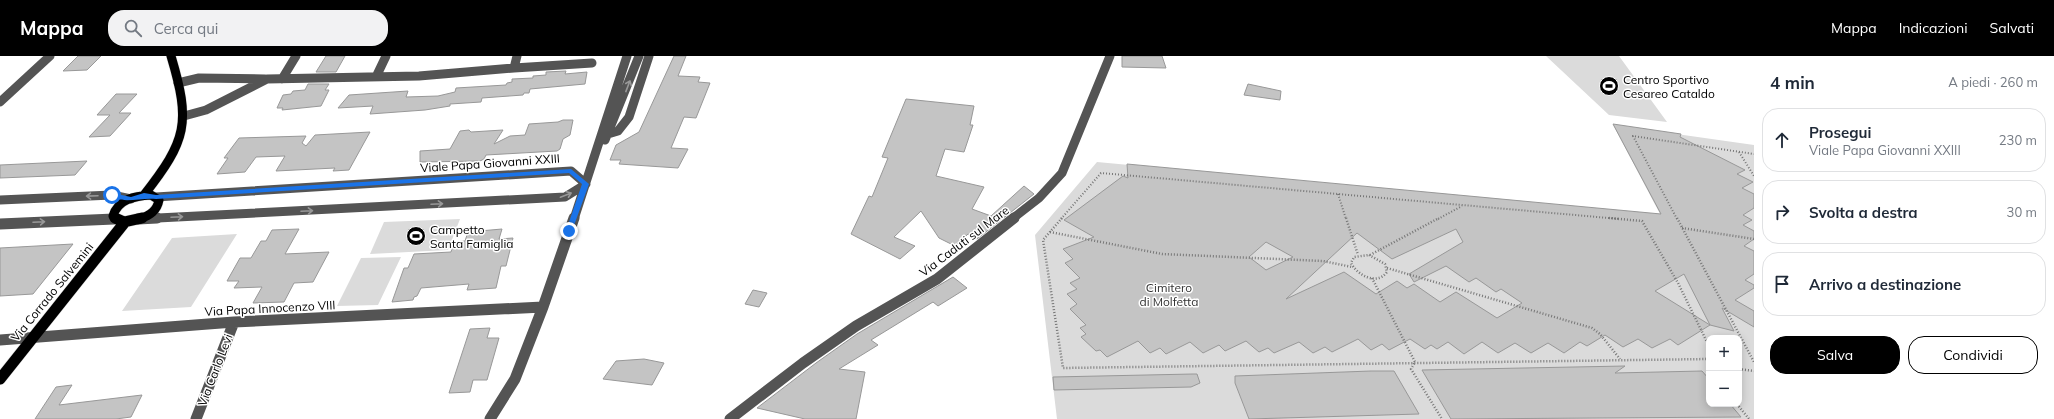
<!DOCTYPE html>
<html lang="it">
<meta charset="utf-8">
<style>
:root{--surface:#fff;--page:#f2f2f3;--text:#1f2937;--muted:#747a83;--line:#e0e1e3;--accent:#000}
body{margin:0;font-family:Mulish,sans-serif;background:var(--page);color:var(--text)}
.controls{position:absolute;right:12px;bottom:12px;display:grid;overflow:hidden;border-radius:8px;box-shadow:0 2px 10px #0003}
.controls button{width:36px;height:36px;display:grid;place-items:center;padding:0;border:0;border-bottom:1px solid var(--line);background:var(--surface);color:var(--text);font:20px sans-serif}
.stop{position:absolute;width:12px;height:12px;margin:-9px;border:3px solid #1a73e8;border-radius:50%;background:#fff}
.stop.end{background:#1a73e8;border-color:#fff;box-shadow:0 1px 4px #0008}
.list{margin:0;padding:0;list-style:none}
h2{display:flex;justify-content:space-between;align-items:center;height:52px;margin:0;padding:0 16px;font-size:17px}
h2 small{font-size:13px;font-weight:400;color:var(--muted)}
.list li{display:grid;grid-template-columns:26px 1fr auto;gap:12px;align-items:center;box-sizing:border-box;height:64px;margin:0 8px 8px;padding:0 8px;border:1px solid var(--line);border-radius:16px}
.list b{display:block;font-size:15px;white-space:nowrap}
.list p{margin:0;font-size:13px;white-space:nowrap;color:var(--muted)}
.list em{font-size:13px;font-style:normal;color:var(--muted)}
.actions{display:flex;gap:8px;padding:12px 16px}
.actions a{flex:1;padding:9px 0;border:1px solid var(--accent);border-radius:16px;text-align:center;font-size:14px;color:var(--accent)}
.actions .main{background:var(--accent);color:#fff}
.icon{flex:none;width:22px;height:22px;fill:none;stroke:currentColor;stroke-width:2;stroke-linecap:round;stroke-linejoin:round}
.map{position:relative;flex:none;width:1754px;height:363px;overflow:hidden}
header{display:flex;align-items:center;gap:24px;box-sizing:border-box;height:56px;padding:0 20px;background:var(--accent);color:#fff}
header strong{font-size:19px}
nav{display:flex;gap:22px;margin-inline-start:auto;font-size:14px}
.search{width:280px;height:36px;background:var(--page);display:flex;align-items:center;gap:10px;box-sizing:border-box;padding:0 14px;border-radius:16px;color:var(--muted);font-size:15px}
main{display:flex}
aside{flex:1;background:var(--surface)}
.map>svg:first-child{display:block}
</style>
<header>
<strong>Mappa</strong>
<div class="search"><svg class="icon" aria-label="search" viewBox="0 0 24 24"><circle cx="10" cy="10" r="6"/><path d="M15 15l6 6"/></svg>Cerca qui</div>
<nav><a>Mappa</a><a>Indicazioni</a><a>Salvati</a></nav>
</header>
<main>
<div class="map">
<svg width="1754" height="363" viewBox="0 0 1754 363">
<rect width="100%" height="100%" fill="#fff"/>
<path fill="#dbdbdb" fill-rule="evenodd" d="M1546,0H1619L1667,66L1609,59Z
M1613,69L1754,89V363H1057L1035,179L1097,106L1660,158ZM1709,282H1739V348H1709Z
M460,163L448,194L370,198L384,166Z
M237,178L191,251L122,255L172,182Z
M401,201L378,249L337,250L361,202Z"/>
<path fill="#c4c4c4" stroke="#989898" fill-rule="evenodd" d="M78,0H101L87,14L63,15Z
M326,0H345L336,16H316Z
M674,0H686L678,20L700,21L698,26L710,27L696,62L684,61L671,92L688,93L678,112L619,108L621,104H610L616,89L639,76Z
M1122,0H1162L1166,12L1122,11Z
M566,15L565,18L587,16L585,28L530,33L529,37H524L523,39L482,42L481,46L450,48V50L425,54L370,58L373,50L338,52L349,39L408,35L406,41L438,40L455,36L456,32L506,29L507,27L512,26V23L533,22V20L546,19V16Z
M308,28H329L325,34H329L321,50L282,54L283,52H277L283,39L291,38L293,35L305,34Z
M1248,28L1281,35L1280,44L1244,39Z
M116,38H137L119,57H131L110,80L89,81L110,59H97Z
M906,43L974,50L970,69H973L964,96L945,93L936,120L984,131L972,153L991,160L1024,130L1034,138L977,183L968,178L955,190L939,182L921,155L894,181L915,190L900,203L851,178L869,140L872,141L888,102L882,101Z
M563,64H573L570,79L563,83L560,93L557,95L486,99L484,103L480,105L420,106V95L450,93L460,75L469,74L471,76L503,74L494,88L510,80L525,79L529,68L558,66Z
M1613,68L1681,78L1680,81L1745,114L1737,118L1753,126L1742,132L1754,138V152L1743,159L1752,164L1743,169L1754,175V183L1744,190L1754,195V218L1745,224L1754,229V232L1735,244L1754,255V271L1722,252L1734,275L1710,269L1678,289L1670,283L1652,292L1638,283L1623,291L1605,279L1587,290L1580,286L1564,297L1548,287L1531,297L1515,287L1498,297L1482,286L1464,298L1448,286L1437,293L1431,289L1425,293L1410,283L1389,294L1382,288L1371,294L1358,283L1332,296L1325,291L1313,297L1299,286L1274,297L1268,292L1259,296L1246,285L1225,295L1219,289L1203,297L1190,286L1166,298L1160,292L1150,297L1138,285L1107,301L1100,294L1096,295L1081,281L1086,278L1080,272L1086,269L1070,253L1077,248L1067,238L1077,233L1070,227L1080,222L1065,207L1073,203L1063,193L1094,181L1064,164L1123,120L1128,122L1127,108L1661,158ZM1456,173L1463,186L1409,218L1414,226L1446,210L1469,226L1476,222L1496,236L1501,233L1522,247L1497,262L1456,236L1440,246L1414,228L1407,232L1397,225L1376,238L1344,216L1286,243L1357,177L1392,203ZM1266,186L1293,201L1266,214L1249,201ZM1684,218L1710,269L1655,235Z
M370,76L349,114L333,115L335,112L276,115L285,100L256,101L245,116L217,118L228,102H224L239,82L306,80L302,87L306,90L315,79Z
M87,105L75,119L0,122V109Z
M299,173L285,198L329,196L313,226L294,227L284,246L253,247L262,231L234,232L239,225H227L240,202H251L261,185H266L272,174Z
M502,173L499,183L513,182L506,210H501L496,232L467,234L469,228L421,232L417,240L414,241L413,244L392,246L404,212H408L414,198L451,196L454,186L465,185L468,176Z
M73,188L33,238L0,240V192Z
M953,221L967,232L938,250L933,246L871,284L878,289L839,313L865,316L856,363H805L757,352L816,307L857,278Z
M753,234L767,237L759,251L745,248Z
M490,272L487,282H499L487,324H473L470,336L449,337L470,273Z
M644,303L664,307L652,329L603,323L616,305Z
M1625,310L1615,317L1702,315L1709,323V348H1730L1741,361L1451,363L1422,314Z
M1371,315H1394L1419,358L1249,363L1235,327V320Z
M1193,318H1197L1200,327L1191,331L1054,334L1053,321Z
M72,329L59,349L142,339L131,361L116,363H35L56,331Z"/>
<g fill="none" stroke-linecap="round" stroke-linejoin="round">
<defs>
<path id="major-far1" d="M144,139C187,84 191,67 171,0
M116,163L113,160C118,143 135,140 151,139L159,144C157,155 150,159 140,163"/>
<path id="major" d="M115,162L124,166L142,162
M0,323L125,166"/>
</defs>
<use href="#major-far1" stroke="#dbdbdb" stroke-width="10"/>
<use href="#major" stroke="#dbdbdb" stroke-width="12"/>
<path stroke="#767676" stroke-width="2" stroke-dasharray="1 2" stroke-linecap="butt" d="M1739,96L1754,120
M1338,138L1346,163
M1061,163L1101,117L1620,163
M1438,163L1462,150
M1677,163L1633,80L1754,98"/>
<path stroke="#767676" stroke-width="2.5" stroke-dasharray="1 2" stroke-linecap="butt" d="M1062,162L1043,184L1063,312L1709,303
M1346,162L1358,199
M1609,162L1642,165L1678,227L1709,290
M1677,162L1754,306
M1682,172L1754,183
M1050,176L1162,198L1323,205L1352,211
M1369,199L1385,208L1387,216C1377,230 1357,219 1351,207L1354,201Z
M1370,199L1439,162
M1387,212L1592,272L1600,278L1620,303
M1372,222L1415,306L1411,313L1442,363
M1707,302L1709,295
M1739,313L1754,315
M1737,348L1749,363"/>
<path stroke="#545454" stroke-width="9" d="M514,12L592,7
M376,21L386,0
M282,23L296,0
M178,27L199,22L265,23
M0,46L50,0
M184,60L206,54L267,23L419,20L514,12L517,0
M608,78L618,75L629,61L649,0
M605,84L639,0
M156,141L571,115L586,128
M0,144L112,139L131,143
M138,163L565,141L586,128
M574,163L627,0
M1012,163L1039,142L1062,117L1110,0"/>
<path stroke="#545454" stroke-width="11" d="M138,163L157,162
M0,168L114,163
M0,284L234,266L543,251
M196,363L234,266
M490,363L515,323L543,251L574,162
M730,363L803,307L856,270L937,223L1014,162"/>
<use href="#major-far1" stroke="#000" stroke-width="9"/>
<use href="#major" stroke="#000" stroke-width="11"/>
</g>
<defs><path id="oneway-shaft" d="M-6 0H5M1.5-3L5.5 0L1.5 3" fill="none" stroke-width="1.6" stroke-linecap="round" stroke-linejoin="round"/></defs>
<g stroke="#989898">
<use href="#oneway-shaft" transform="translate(628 30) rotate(-69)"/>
<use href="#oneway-shaft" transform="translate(566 139) rotate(-21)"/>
<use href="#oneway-shaft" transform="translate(92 140) rotate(178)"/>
<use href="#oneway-shaft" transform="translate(437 148) rotate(-3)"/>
<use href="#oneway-shaft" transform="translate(307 155) rotate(-3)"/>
<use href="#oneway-shaft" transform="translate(177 161) rotate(-3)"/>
<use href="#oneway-shaft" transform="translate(39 166) rotate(-3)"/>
</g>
<path fill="#1a73e8" d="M571,113L589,128L572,175L569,177L566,175L582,128L569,117L156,143C142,141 121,149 109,139L112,137L131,141L144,137L156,139Z"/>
<defs>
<symbol id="stadium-disc" viewBox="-11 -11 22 22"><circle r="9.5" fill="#000" stroke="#fff"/><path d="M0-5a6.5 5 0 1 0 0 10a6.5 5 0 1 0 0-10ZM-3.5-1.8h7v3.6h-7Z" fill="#fff"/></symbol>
</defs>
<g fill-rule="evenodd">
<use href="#stadium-disc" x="1598" y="19" width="22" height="22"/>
<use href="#stadium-disc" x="405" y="169" width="22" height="22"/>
</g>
<g text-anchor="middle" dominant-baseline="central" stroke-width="3" stroke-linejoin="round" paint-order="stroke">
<g font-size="12" fill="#000" stroke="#fff" text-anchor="start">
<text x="1623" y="23">Centro Sportivo<tspan x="1623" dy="14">Cesareo Cataldo</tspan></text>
<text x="430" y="173">Campetto<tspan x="430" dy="14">Santa Famiglia</tspan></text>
</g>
<g font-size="12" fill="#000" stroke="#fff">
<text transform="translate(490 107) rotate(-4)">Viale Papa Giovanni XXIII</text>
<text transform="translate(964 185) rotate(-37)">Via Caduti sul Mare</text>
<text transform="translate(52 236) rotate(-51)">Via Corrado Salvemini</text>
<text transform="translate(270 252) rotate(-3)">Via Papa Innocenzo VIII</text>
<text transform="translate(215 314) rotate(-69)">Via Carlo Levi</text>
</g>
<g font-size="12" fill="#323232" stroke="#fff">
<text x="1169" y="231">Cimitero<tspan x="1169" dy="14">di Molfetta</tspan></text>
</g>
</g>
</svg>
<div class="controls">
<button>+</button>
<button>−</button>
</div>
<div class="stop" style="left:112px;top:139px"></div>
<div class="stop end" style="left:569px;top:175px"></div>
</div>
<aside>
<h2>4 min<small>A piedi · 260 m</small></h2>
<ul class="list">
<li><svg class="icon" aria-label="ahead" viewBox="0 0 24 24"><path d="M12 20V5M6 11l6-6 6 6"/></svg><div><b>Prosegui</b><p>Viale Papa Giovanni XXIII</p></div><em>230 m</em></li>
<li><svg class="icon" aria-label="right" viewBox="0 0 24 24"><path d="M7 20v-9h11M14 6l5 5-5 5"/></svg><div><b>Svolta a destra</b></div><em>30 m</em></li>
<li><svg class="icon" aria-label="arrive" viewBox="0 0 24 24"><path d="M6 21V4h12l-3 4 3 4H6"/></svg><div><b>Arrivo a destinazione</b></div></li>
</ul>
<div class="actions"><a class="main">Salva</a><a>Condividi</a></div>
</aside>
</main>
